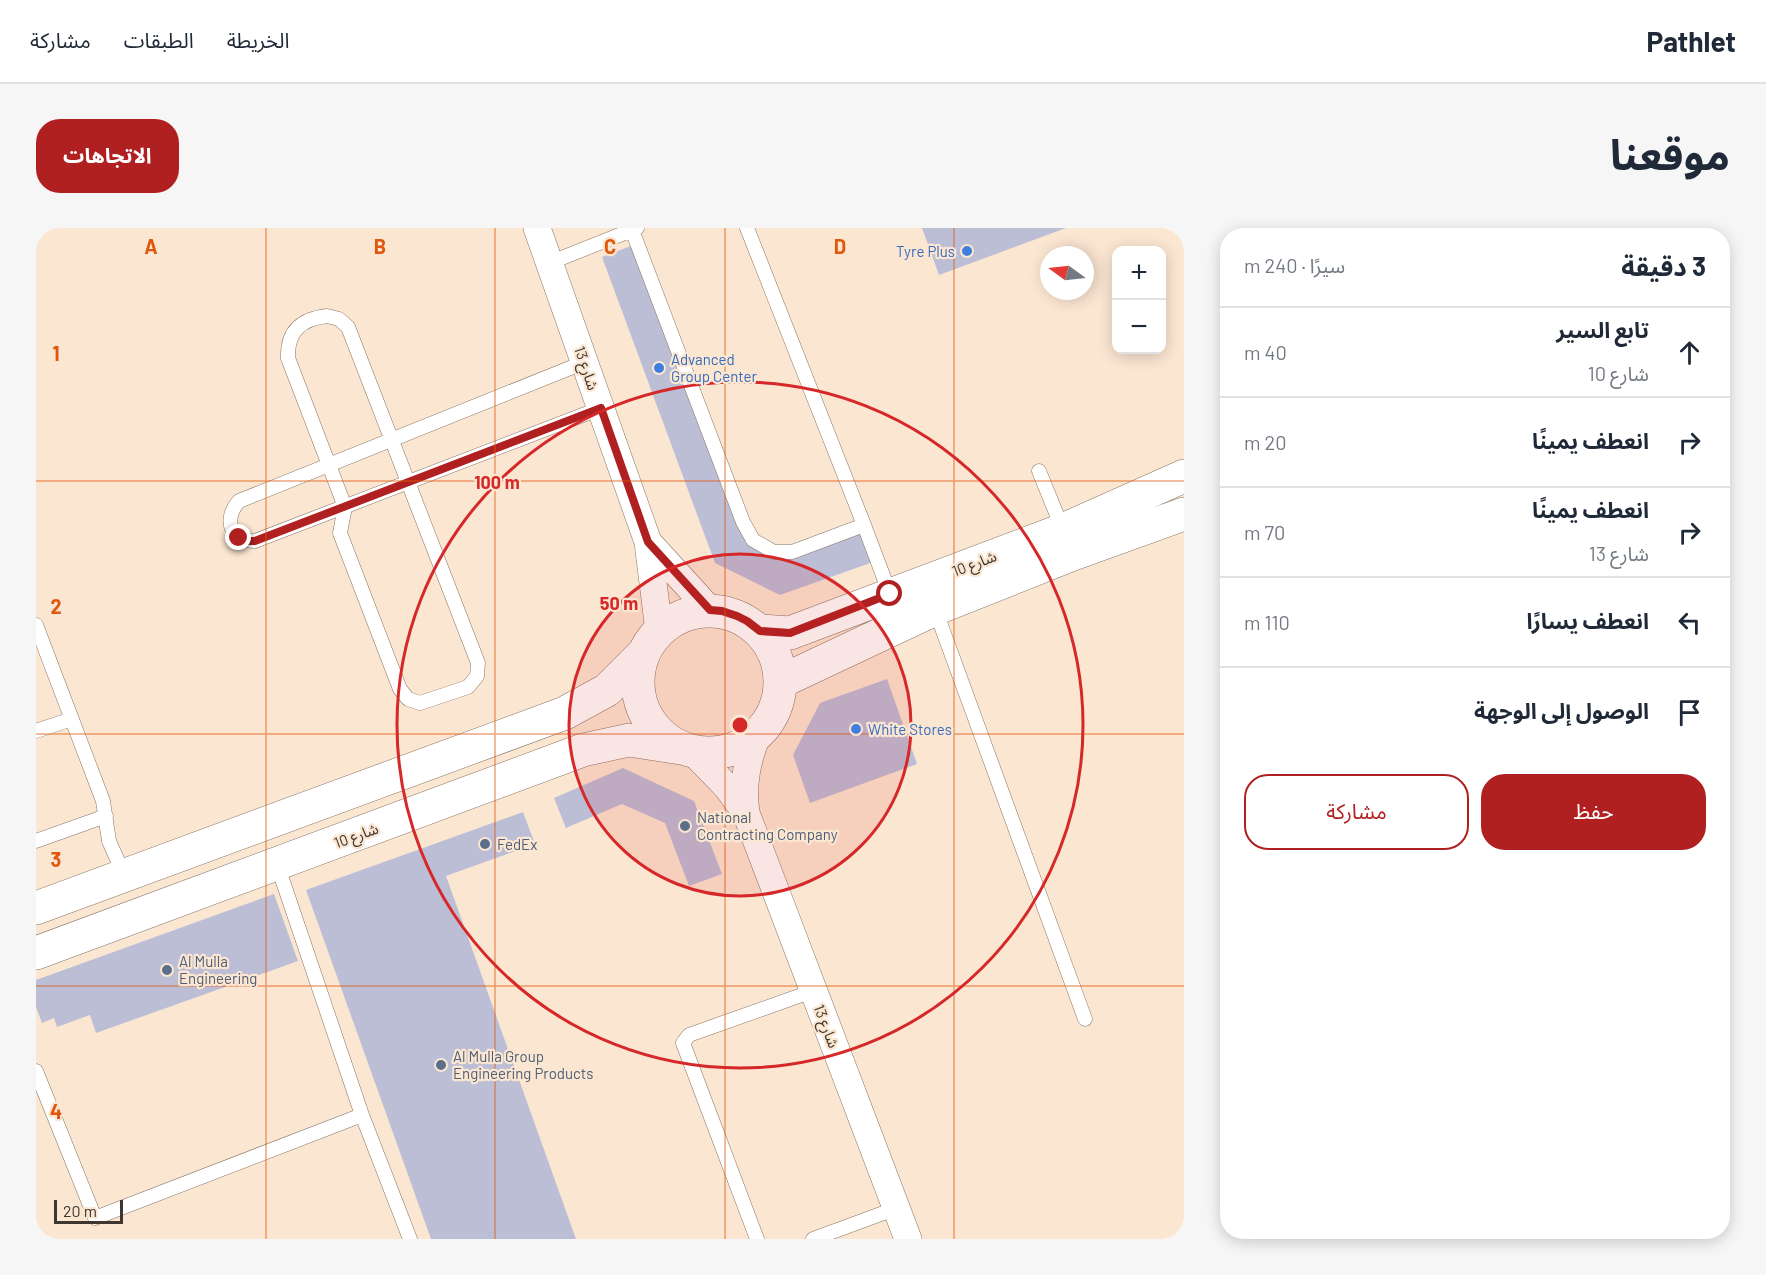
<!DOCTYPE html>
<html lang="ar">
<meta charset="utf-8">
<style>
:root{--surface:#fff;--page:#f6f6f7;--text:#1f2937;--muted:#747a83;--line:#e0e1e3;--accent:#b12020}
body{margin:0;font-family:Barlow,"Noto Sans Arabic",sans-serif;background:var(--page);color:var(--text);direction:rtl}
.controls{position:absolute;right:18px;top:18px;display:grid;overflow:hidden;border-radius:12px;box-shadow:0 3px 15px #0003}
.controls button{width:54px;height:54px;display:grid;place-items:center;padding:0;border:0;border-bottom:2px solid var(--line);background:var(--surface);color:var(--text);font:30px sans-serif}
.compass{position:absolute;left:1004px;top:18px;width:54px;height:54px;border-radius:50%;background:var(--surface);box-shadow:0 3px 15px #0003;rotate:285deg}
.scale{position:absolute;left:18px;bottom:15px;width:69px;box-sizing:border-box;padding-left:6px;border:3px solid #3f372f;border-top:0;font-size:16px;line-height:21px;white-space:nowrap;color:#3f372f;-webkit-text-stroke:4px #fbe6d2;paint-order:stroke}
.stop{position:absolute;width:18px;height:18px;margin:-14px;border:4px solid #b12020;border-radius:50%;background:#fff}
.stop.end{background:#b12020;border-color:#fff;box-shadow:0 2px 6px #0008}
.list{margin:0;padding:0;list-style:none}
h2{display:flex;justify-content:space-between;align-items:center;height:78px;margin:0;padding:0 24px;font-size:26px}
h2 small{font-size:20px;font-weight:400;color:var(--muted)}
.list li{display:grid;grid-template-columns:39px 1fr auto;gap:18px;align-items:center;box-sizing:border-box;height:90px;padding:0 24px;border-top:2px solid var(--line)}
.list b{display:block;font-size:22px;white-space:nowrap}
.list p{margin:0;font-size:20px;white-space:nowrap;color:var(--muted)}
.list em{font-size:20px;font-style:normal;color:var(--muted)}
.actions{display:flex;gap:12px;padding:18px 24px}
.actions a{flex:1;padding:14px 0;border:2px solid var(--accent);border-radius:24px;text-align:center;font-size:21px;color:var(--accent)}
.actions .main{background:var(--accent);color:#fff}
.icon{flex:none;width:33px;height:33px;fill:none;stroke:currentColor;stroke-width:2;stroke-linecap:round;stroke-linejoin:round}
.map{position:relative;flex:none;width:1148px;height:1011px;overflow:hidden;direction:ltr;border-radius:24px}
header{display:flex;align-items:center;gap:36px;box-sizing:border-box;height:84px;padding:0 30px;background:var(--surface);border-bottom:2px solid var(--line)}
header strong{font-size:28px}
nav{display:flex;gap:33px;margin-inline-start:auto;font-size:21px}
.intro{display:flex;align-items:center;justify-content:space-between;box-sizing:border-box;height:144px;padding:0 36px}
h1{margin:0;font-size:42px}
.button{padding:15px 27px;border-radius:24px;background:var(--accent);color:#fff;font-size:21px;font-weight:700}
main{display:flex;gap:36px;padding:0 36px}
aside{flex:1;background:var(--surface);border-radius:24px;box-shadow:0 3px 15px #0003}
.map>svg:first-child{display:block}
</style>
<header>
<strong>Pathlet</strong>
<nav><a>الخريطة</a><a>الطبقات</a><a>مشاركة</a></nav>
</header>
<div class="intro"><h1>موقعنا</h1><a class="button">الاتجاهات</a></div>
<main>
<aside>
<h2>3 دقيقة<small>سيرًا · 240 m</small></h2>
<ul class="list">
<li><svg class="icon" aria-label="ahead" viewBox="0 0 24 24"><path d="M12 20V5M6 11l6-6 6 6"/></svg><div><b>تابع السير</b><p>شارع 10</p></div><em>40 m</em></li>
<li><svg class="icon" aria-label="right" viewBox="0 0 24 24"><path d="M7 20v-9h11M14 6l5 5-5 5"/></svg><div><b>انعطف يمينًا</b></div><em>20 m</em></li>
<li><svg class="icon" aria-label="right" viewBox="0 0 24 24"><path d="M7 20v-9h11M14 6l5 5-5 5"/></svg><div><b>انعطف يمينًا</b><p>شارع 13</p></div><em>70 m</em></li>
<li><svg class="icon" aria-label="left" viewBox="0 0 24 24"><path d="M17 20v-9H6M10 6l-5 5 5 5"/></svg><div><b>انعطف يسارًا</b></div><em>110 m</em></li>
<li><svg class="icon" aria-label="arrive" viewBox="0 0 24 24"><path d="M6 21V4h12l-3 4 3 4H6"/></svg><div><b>الوصول إلى الوجهة</b></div></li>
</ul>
<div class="actions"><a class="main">حفظ</a><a>مشاركة</a></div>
</aside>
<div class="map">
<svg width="1148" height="1011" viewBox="0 0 1148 1011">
<rect width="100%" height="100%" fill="#fbe6d2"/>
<path fill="#bcbed6" d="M886,0H1030L903,47Z
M600,16L709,311L745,329L828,299L840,333L744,367L679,335L566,29Z
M851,451L881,536L774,575L757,527L784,475Z
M587,540L658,573L686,646L653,658L629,595L586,576L530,600L518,570Z
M487,584L499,616L410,648L540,1011H395L270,662Z
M238,666L262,733L60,805L54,787L21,799L18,790L6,795L0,779V752Z"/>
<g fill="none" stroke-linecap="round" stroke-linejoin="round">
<defs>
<path id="lane" d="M711,0L828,297L854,366
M596,2L707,294L717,312L738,324H756L828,297
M513,35L601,0
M291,88L303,91L312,99L442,435L441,448L432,459L384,475L372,471L364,461L304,305L309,279L252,130C251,103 265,91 291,88Z
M549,134L203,273C187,291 194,313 219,313L565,180
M1003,243L1027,302
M899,381L1049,791
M0,397L67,573L73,613L88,647
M0,503L36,491
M0,613L70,588
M241,636L326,887L374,1011
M0,843L59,990L326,887
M721,1011L647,815L653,807L777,763
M777,1011L861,980"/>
<path id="street" d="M501,0L612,314L623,403
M612,314L674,382
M657,524L691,559L710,585L872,1011
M710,585C706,556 711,532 722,505"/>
<path id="secondary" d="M602 454a71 71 0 1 1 142 0a71 71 0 1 1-142 0Z
M724,403L754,405L1027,302L1148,248
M744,454L899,381L1037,326L1148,286
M0,680L529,485L571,462L607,426
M0,725L547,522L593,512L645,520"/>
</defs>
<use href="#lane" stroke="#877563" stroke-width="15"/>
<use href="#street" stroke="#877563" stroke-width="28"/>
<use href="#secondary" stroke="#877563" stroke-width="34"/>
<use href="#lane" stroke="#fff" stroke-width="14"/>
<use href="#street" stroke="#fff" stroke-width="27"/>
<use href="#secondary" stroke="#fff" stroke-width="33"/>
</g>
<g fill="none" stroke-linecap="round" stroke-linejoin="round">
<path stroke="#b12020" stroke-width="8" d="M203,310L211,313H219L565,180L612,314L674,382L686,383L701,388L711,393L724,403L754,405L854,366"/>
</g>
<path fill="none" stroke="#e0570e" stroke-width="1.5" stroke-opacity="0.55" d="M230,0V1011M459,0V1011M689,0V1011M918,0V1011M0,253H1148M0,506H1148M0,758H1148"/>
<circle cx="704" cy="497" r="171" fill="#d62828" fill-opacity=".12"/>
<g fill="none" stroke="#d62828" stroke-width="3">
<circle cx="704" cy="497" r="171"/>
<circle cx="704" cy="497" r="343"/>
</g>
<g fill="#3f7fe0" stroke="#fbe6d2" stroke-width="2">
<circle cx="931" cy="23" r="6"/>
<circle cx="623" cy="140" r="6"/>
<circle cx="820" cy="501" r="6"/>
</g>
<g fill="#5c6f8a" stroke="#fbe6d2" stroke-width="2">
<circle cx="649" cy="598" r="6"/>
<circle cx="449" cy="616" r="6"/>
<circle cx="131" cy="742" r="6"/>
<circle cx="405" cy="837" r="6"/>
</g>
<g text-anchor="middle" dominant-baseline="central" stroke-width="4.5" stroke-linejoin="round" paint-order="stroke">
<g font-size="15" fill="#366cbe" stroke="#fbe6d2" text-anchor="start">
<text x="919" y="23" text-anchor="end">Tyre Plus</text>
<text x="635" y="131">Advanced<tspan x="635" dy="17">Group Center</tspan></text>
<text x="832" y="501">White Stores</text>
</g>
<g font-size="15" fill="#3f372f" stroke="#fbe6d2">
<text transform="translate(551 140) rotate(71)">شارع 13</text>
<text transform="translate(938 335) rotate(-21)">شارع 10</text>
<text transform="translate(320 607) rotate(-20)">شارع 10</text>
<text transform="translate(791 798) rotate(69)">شارع 13</text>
</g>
<g font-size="15" fill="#4e5e75" stroke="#fbe6d2" text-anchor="start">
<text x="661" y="589">National<tspan x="661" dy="17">Contracting Company</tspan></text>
<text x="461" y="616">FedEx</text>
<text x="143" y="733">Al Mulla<tspan x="143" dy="17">Engineering</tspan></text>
<text x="417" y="828">Al Mulla Group<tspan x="417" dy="17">Engineering Products</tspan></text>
</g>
</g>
<g font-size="20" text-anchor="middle" font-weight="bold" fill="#e0570e" stroke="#fbe6d2" stroke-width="4.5" stroke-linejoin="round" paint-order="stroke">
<text x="115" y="26">A</text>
<text x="344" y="26">B</text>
<text x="574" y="26">C</text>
<text x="804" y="26">D</text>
<text x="20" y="133">1</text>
<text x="20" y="386">2</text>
<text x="20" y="639">3</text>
<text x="20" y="891">4</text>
</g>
<circle cx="704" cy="497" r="9" fill="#d62828" stroke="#fbe6d2" stroke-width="3"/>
<g font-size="18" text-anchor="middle" font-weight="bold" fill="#d62828" stroke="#fbe6d2" stroke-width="4.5" stroke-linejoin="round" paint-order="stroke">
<text x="461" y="261">100 m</text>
<text x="583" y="382">50 m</text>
</g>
</svg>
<div class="controls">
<button>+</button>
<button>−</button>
</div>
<svg class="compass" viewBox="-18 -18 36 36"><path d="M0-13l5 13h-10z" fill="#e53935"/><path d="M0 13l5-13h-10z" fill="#747a83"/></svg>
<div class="scale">20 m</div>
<div class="stop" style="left:854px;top:366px"></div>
<div class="stop end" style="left:203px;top:310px"></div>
</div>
</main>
